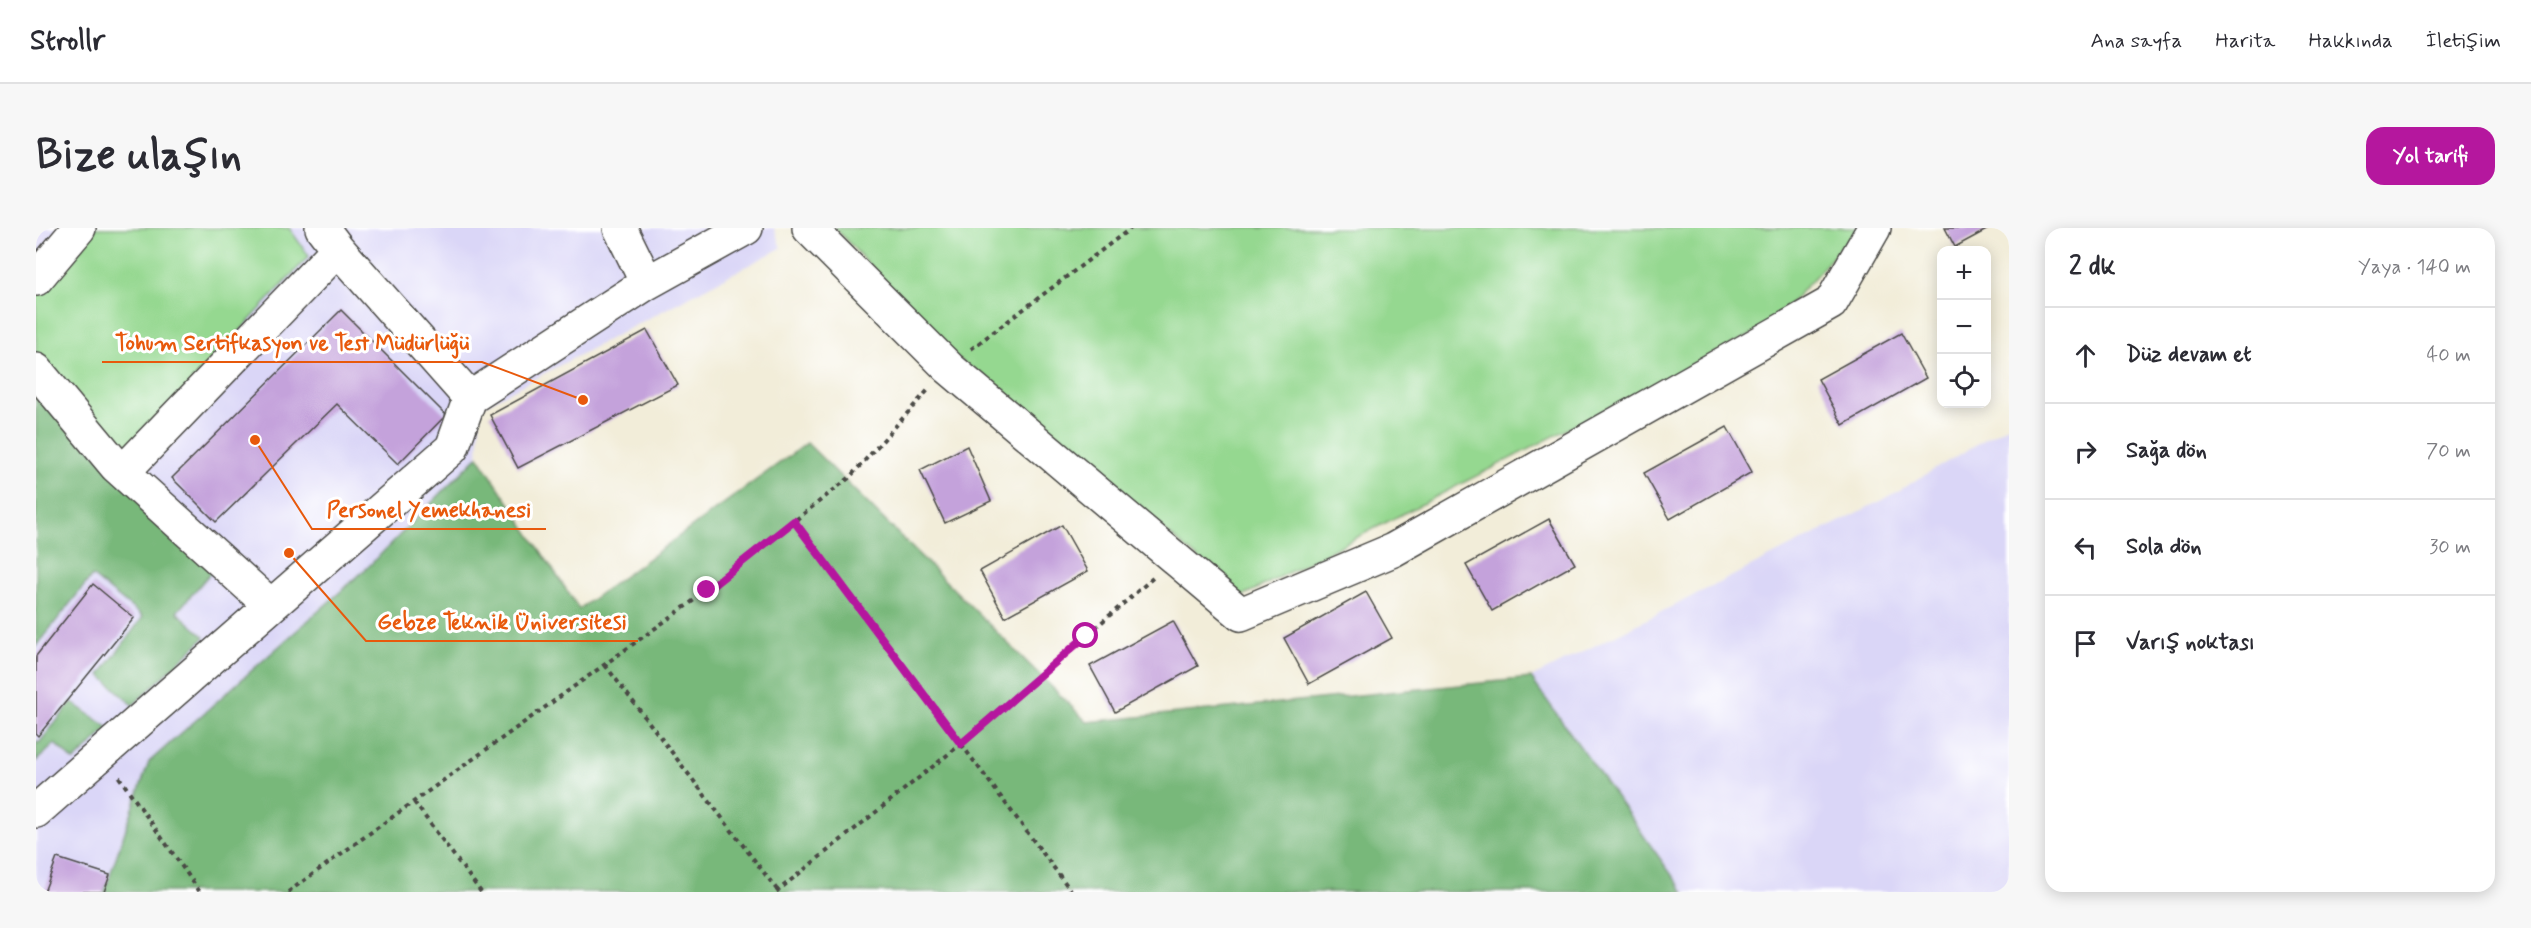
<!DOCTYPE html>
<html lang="tr">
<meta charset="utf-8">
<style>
:root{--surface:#fff;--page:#f7f7f7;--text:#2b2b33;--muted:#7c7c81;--line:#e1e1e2;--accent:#b5179e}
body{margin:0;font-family:Mynerve,sans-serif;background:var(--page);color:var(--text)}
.controls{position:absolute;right:18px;top:18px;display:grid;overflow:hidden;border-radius:12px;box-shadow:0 3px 15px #0003}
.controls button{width:54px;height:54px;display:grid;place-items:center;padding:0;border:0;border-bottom:2px solid var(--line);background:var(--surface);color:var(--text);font:30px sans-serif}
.stop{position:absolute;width:18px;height:18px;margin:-14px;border:4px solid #b5179e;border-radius:50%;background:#fff}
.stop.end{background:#b5179e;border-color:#fff;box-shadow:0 2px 6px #0008}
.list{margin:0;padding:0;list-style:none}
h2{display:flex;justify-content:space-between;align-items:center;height:78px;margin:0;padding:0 24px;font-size:26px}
h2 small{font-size:20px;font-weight:400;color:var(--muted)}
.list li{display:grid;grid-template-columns:39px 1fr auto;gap:18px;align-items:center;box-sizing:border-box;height:96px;padding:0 24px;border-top:2px solid var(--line)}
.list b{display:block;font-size:22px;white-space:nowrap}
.list em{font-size:20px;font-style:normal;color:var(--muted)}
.icon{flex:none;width:33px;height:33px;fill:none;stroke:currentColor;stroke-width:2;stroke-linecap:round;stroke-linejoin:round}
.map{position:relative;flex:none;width:1973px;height:664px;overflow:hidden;border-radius:18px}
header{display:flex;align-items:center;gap:36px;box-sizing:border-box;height:84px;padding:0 30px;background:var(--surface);border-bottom:2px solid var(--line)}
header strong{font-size:28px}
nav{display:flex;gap:33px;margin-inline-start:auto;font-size:21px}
.intro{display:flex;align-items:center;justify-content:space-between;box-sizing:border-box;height:144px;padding:0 36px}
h1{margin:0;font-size:42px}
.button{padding:15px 27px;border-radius:18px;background:var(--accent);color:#fff;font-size:21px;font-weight:700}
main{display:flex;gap:36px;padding:0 36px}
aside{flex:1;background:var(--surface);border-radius:18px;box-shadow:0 3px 15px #0003}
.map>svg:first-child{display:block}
</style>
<header>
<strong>Strollr</strong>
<nav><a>Ana sayfa</a><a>Harita</a><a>Hakkında</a><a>İletişim</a></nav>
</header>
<div class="intro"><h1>Bize ulaşın</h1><a class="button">Yol tarifi</a></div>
<main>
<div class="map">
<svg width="1973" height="664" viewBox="0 0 1973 664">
<rect width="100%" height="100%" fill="#fff"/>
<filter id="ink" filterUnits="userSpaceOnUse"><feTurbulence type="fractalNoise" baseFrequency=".0167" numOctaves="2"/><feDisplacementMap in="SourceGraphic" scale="12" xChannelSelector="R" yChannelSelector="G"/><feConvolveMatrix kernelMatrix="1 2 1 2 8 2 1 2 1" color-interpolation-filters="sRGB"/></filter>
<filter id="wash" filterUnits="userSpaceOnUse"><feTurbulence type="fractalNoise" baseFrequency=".008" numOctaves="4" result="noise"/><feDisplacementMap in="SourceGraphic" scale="24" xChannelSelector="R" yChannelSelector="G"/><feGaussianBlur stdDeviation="1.35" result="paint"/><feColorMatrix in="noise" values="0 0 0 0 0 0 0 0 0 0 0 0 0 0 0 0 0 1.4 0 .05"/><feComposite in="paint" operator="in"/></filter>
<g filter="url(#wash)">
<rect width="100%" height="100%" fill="#f2edd9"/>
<path fill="#dad6f7" d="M0,0H738L745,20L445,179L442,228L543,381L771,215L1051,494L1495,450L1852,269L1973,197V664H0Z"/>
<path fill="#95d890" stroke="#60825e" stroke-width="1.5" d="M52,0H253L273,28L90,227L0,130V63Z
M799,0H1823L1736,96L1207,368L910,120Z"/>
<path fill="#78b87a" stroke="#527252" stroke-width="1.5" d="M0,166L176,343L141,384L169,409L97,477L64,447L107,389L56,348L0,418Z
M771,215L1051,494L1495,450L1648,664H68L113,534L332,339L442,228L543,381Z
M36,474L73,500L38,533L19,516L0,533V514L3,515Z"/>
<g id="blocks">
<path fill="#c4a2db" d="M1909,0H1954L1919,19Z
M305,82L410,187L362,236L301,176L180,294L136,250Z
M611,102L642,157L482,240L454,187Z
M1865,105L1890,150L1807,197L1782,151Z
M1691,199L1716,244L1634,291L1608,245Z
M931,218L955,273L909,295L884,242Z
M1513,291L1539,336L1456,383L1430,337Z
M1026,297L1052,343L969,389L944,343Z
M57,356L98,390L2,508L0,506V428Z
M1330,364L1356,410L1273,456L1248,410Z
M1137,393L1162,438L1079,484L1054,438Z
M21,630L74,647L68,664H8Z"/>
</g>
</g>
<g filter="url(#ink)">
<use href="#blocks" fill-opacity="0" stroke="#494845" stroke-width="1.5"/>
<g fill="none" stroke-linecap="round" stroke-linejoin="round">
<defs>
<path id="minor" d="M286,0L302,21L434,170
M773,0L913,140L1205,386L1357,322L1795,75L1838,0
M0,51L43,0
M611,55L710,0
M0,142L80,238L234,377
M87,244L302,21
M0,583L416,220L434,170L611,55L584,0"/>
</defs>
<use href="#minor" stroke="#494845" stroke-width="36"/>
<path stroke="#494845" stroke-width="4" stroke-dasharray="4.5 4.5" stroke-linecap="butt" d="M935,121L1095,0
M758,293L1036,664
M569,437L742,663
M83,549L164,664
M378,574L445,664
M252,664L653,376L813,250L893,161
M740,664L925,516L1118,349"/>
<use href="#minor" stroke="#fff" stroke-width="33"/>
</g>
</g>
<g fill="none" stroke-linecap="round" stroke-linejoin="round" filter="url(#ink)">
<path stroke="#b5179e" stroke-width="8" d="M671,362L758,293L925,516L1050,408"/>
</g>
<path fill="none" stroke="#e8590c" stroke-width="2" d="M547 172L446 134H66M219 212L276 301H510M253 325L330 413H602"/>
<g fill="#e8590c" stroke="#fff" stroke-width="2">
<circle cx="547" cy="172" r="6"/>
<circle cx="219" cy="212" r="6"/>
<circle cx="253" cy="325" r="6"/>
</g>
<g font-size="22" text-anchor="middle" font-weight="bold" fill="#e8590c" stroke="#fff" stroke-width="6" stroke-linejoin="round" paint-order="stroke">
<text x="256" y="122">Tohum Sertifkasyon ve Test Müdürlüğü</text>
<text x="393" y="289">Personel Yemekhanesi</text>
<text x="466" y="401">Gebze Teknik Üniversitesi</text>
</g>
</svg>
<div class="controls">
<button>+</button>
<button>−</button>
<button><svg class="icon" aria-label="locate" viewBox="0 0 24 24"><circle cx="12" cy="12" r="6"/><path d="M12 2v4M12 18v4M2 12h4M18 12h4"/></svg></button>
</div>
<div class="stop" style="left:1050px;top:408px"></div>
<div class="stop end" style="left:671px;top:362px"></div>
</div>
<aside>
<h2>2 dk<small>Yaya · 140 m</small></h2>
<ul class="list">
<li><svg class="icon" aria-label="ahead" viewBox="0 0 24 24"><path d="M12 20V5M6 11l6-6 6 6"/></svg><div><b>Düz devam et</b></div><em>40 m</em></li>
<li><svg class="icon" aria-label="right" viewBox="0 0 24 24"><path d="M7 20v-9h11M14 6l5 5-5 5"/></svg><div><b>Sağa dön</b></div><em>70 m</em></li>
<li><svg class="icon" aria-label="left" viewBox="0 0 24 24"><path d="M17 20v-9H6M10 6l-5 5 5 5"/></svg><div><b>Sola dön</b></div><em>30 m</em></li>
<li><svg class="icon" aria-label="arrive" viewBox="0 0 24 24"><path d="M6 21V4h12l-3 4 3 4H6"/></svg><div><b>Varış noktası</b></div></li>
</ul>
</aside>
</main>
